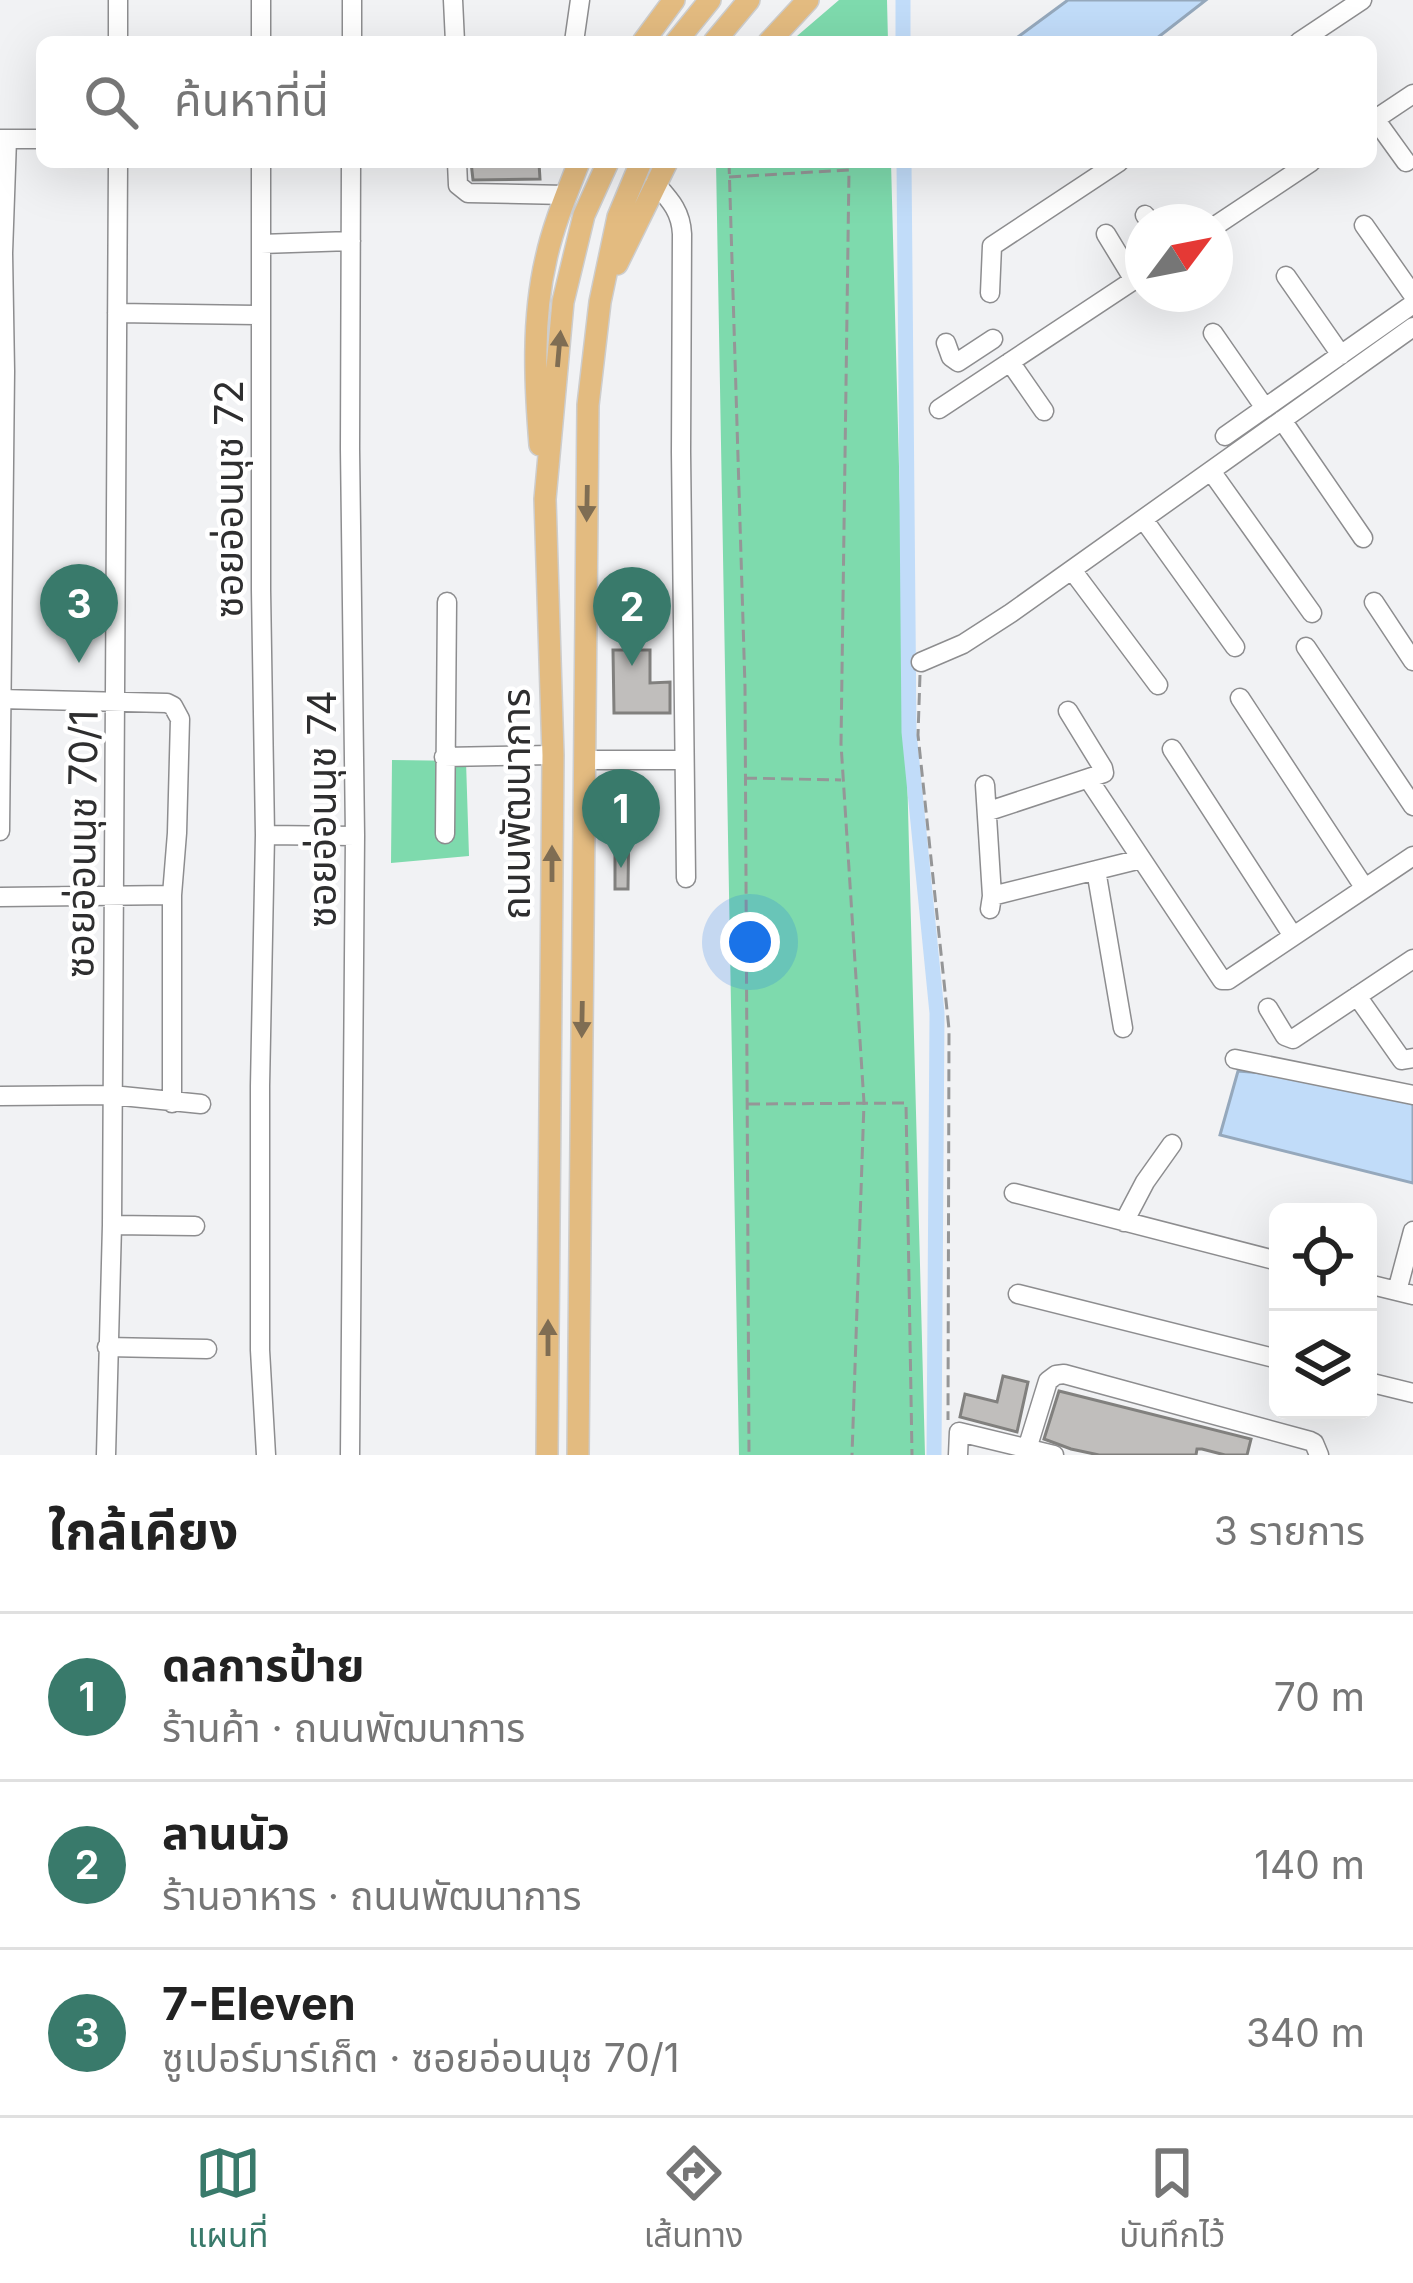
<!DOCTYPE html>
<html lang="th">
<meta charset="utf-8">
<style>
:root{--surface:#fff;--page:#f2f2f2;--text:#222;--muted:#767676;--line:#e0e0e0;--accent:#397a6b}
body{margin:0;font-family:Inter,"Noto Sans Thai",sans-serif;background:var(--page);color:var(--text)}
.controls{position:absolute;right:36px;bottom:36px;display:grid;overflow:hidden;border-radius:18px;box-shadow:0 12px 48px #0002}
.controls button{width:108px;height:108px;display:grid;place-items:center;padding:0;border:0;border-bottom:3px solid var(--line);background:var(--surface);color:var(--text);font:60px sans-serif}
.compass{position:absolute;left:1125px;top:204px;width:108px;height:108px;border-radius:50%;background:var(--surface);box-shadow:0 12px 48px #0002;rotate:58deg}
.you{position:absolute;left:750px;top:942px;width:42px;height:42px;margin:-30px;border:9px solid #fff;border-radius:50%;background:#1a73e8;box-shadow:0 0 0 18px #1a73e833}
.badge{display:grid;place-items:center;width:78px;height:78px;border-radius:50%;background:var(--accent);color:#fff;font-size:39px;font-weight:700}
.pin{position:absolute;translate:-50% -99px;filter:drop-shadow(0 3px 6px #0008)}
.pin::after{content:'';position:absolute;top:63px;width:42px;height:36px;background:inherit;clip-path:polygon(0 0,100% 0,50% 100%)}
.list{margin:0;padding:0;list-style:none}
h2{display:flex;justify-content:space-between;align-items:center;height:156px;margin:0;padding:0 48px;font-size:51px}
h2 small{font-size:39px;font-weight:400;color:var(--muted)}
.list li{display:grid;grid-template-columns:78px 1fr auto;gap:36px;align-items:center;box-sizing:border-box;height:168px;padding:0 48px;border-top:3px solid var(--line)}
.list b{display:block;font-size:45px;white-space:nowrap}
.list p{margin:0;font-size:39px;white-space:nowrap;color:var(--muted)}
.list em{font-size:39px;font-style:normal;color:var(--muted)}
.icon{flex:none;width:66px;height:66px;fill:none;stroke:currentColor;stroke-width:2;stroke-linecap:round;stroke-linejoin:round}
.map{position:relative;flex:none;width:1413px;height:1455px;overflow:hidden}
.search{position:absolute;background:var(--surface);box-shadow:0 12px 48px #0002;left:36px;right:36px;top:36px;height:132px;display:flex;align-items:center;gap:30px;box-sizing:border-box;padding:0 42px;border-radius:18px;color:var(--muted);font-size:45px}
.sheet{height:660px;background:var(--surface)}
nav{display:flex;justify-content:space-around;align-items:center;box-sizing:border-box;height:168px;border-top:3px solid var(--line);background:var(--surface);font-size:33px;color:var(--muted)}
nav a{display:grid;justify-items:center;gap:6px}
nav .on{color:var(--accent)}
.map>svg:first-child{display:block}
</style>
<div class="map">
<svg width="1413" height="1455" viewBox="0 0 1413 1455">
<rect width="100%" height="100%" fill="#f1f2f4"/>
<path fill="#7edaad" d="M839,0H887L888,42H790Z
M716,162H891L925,1455H739Z
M392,760L466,761L469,856L391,863Z"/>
<path fill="#c1dcf9" stroke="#95a8bc" stroke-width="3" d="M1068,0H1206L1152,42H1011Z
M1238,1071L1321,1078L1413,1099V1183L1220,1135Z"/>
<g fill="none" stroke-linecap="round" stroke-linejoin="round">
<path stroke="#c1dcf9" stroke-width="15" d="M903,0V42
M904,162L909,732L937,1013L934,1455"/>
</g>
<path fill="#c0bebc" stroke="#81807e" stroke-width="3" d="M471,162L539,163L540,179L473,180Z
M613,650H650V683L670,682V713H614Z
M615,815H629L628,889H615Z
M1003,1376L1028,1382L1017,1432L960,1417L965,1394L997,1402Z
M1059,1391L1251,1439L1247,1455H1225L1202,1449H1197L1196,1455H1099L1071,1449L1044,1439Z"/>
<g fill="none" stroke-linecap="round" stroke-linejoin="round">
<defs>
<path id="minor" d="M453,0L455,42
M118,42V0
M261,42V0
M352,42V0
M574,42L580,0
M1299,42L1362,0
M1375,119L1406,162
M1371,122L1413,94
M0,139H42
M261,162V590L265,835L260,1086V1350L266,1455
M457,162L458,185L468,193L566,195
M655,183C670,200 681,211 682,234L681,452L686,878
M1145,215L1150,222
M1364,225L1413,295
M1215,226L1311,162
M1106,234L1134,280
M261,244L351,241
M0,253H3L5,371L0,831
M3,253L7,139
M1286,276L1341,355
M990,293L992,246L1119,162
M1186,300L1191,294
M117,313L261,315
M1213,333L1265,408
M946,343L951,357L958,362L993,339
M1010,362L1044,411
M939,409L1143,274
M1282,420L1363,538
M1225,436L1413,304
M1211,471L1312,613
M1144,520L1235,647
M1072,570L1158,685
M1374,602L1413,661
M1306,647L1413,806
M921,662L963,644L1011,613L1413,327
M1240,698L1364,887
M0,699L167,703L173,706L180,719L177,833L172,895V1103
M1172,749L1293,936
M444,757L553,755
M585,760H683
M1089,780L1222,980H1228L1413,856
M985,785L992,896L990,909
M989,811L1104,773L1103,768L1068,711
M445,834L447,602
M265,835L355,836
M1096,870L1123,1028
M992,896L1141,859
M0,897L172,895
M1357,996L1402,1060L1413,1058
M1268,1008L1285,1036L1293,1039L1413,959
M1235,1059L1413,1095
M0,1096L112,1095L201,1104
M1014,1193L1278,1261
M1124,1222L1145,1182L1172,1144
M112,1225L195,1226
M1368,1284L1413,1295
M1397,1291L1413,1231
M1018,1294L1278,1359
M107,1347L207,1349
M1368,1382L1413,1393
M1027,1449L1048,1381L1056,1375L1064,1374L1310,1441L1314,1443L1319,1455
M106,1455L112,1225L118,162
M350,1455L355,836L350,449L351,162
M958,1455L959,1432L1054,1455"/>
<path id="major" d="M643,42L674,0
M676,42L710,0
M714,42L749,0
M769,42L808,0
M617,264L667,162
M540,445C535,384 532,319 546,259C553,226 567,193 579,162
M547,1455L553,755L545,499L563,302L584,215L608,162
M578,1455L588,405L600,302L618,217L641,162"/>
</defs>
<use href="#minor" stroke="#8d8d8f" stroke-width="21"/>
<use href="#major" stroke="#cdcdcd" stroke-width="24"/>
<path stroke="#959697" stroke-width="3" stroke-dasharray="12 6" stroke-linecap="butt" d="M729,162L745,687L749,1455
M729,177L849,170L841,744L864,1103L852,1455
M920,675L918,735L949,1029L948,1420
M745,778L841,780
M748,1104L906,1103L912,1455"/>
<use href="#minor" stroke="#fff" stroke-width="18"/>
<use href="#major" stroke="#e3bb80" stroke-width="21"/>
</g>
<defs><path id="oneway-solid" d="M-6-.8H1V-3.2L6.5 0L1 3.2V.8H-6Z" transform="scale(3)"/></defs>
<g fill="#7f6d53">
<use href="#oneway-solid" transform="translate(559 349) rotate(-85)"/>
<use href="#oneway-solid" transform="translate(587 503) rotate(91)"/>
<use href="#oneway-solid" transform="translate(552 864) rotate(-90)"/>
<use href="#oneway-solid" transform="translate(582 1019) rotate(91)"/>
<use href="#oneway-solid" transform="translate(548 1338) rotate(-90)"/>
</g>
<g text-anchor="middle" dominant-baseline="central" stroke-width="9" stroke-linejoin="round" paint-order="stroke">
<g font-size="39" fill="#2e2e2f" stroke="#fff">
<text transform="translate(228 499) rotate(-90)">ซอยอ่อนนุช 72</text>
<text transform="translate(515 804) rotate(-90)">ถนนพัฒนาการ</text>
<text transform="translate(321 809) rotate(-90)">ซอยอ่อนนุช 74</text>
<text transform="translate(81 844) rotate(-89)">ซอยอ่อนนุช 70/1</text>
</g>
</g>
</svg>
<div class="controls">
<button><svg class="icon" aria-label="locate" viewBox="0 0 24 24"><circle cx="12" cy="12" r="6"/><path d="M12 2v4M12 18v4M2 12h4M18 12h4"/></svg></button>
<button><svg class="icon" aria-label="layers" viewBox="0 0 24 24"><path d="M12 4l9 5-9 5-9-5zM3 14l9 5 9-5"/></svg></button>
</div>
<svg class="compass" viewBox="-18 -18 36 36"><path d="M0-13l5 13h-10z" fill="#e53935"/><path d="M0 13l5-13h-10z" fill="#767676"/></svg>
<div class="you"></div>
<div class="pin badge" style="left:621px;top:868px">1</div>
<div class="pin badge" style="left:632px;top:666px">2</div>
<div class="pin badge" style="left:79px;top:663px">3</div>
<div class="search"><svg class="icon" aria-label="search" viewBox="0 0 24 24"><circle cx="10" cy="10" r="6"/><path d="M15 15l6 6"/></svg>ค้นหาที่นี่</div>
</div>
<section class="sheet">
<h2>ใกล้เคียง<small>3 รายการ</small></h2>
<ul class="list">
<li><span class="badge">1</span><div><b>ดลการป้าย</b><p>ร้านค้า · ถนนพัฒนาการ</p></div><em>70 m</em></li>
<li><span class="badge">2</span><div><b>ลานนัว</b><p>ร้านอาหาร · ถนนพัฒนาการ</p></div><em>140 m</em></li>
<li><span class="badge">3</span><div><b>7-Eleven</b><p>ซูเปอร์มาร์เก็ต · ซอยอ่อนนุช 70/1</p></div><em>340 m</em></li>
</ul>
</section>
<nav>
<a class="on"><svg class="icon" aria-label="map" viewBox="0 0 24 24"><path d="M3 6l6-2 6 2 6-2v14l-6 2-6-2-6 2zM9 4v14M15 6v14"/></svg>แผนที่</a>
<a><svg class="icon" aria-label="directions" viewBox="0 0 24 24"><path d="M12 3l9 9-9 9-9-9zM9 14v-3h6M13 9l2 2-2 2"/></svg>เส้นทาง</a>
<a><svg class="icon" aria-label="saved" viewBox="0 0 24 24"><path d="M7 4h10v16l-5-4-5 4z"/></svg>บันทึกไว้</a>
</nav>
